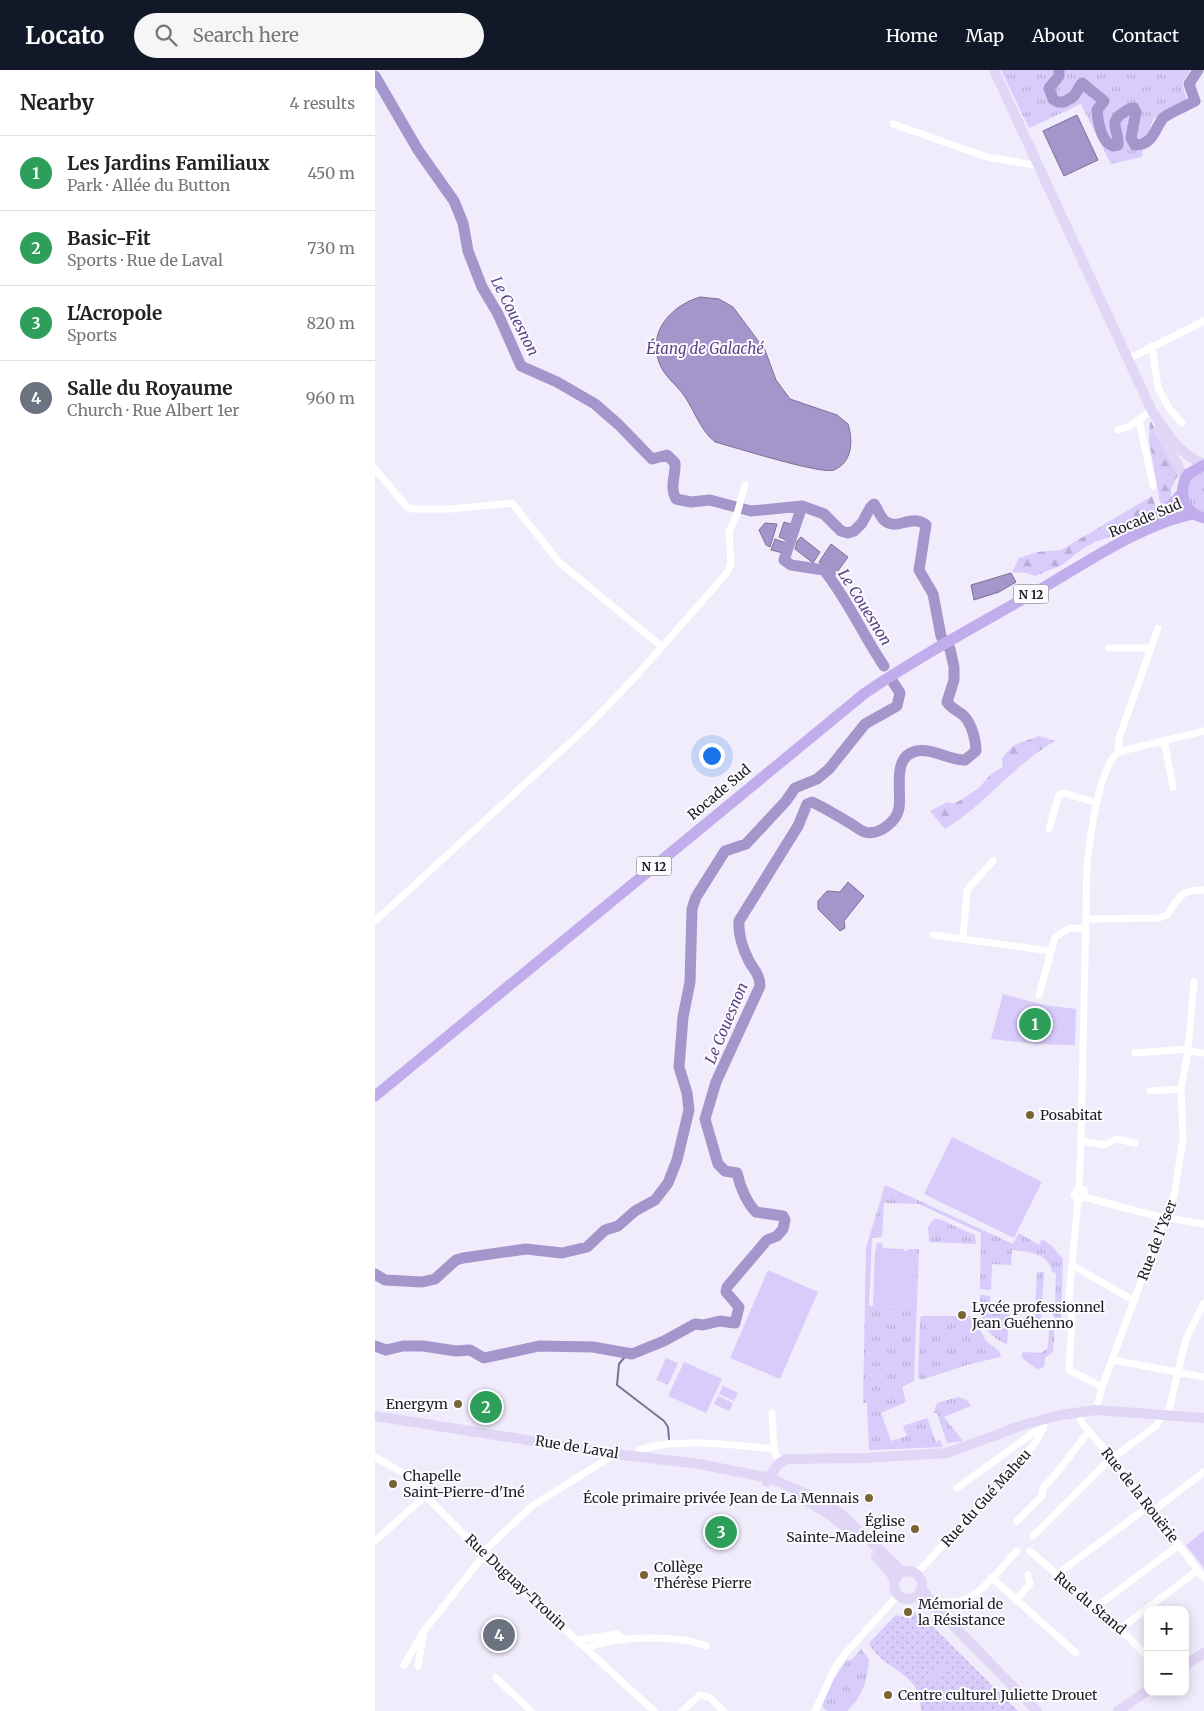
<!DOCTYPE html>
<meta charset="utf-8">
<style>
:root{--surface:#fff;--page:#f6f6f6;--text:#222;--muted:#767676;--line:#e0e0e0;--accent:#111827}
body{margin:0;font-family:Merriweather,serif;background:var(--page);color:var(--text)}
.controls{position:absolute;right:15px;bottom:15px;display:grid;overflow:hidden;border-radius:10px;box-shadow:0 2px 12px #0003}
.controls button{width:45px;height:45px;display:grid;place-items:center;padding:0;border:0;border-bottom:1px solid var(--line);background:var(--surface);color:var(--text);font:25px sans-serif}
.you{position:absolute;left:336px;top:685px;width:18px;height:18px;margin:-12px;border:4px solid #fff;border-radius:50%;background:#1a73e8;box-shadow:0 0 0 8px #1a73e833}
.badge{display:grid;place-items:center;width:32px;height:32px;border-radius:50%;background:var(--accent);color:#fff;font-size:16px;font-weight:700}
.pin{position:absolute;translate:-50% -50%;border:2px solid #fff;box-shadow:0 1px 5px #0006}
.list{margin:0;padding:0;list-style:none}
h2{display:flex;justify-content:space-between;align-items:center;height:65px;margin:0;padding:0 20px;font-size:21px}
h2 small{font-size:16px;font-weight:400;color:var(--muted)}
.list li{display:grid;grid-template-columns:32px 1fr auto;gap:15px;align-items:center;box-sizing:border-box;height:75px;padding:0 20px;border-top:1px solid var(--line)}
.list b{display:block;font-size:19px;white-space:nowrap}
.list p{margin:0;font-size:16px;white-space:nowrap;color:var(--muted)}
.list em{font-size:16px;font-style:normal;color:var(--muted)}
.icon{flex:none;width:28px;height:28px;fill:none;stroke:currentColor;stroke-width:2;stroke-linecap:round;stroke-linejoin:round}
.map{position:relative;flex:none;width:829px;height:1641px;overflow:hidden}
header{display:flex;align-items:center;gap:30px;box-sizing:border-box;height:70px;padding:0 25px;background:var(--accent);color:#fff}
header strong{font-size:24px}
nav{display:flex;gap:28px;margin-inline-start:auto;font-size:18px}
.search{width:350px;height:45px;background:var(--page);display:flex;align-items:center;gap:12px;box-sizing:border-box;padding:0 18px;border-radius:28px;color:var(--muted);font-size:19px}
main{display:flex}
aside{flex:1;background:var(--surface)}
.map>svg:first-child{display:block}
</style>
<header>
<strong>Locato</strong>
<div class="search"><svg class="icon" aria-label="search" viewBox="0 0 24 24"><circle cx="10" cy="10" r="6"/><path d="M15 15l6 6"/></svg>Search here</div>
<nav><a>Home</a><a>Map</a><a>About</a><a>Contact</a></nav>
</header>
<main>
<aside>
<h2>Nearby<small>4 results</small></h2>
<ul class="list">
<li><span class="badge" style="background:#2e9e5b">1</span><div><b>Les Jardins Familiaux</b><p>Park · Allée du Button</p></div><em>450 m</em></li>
<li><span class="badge" style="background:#2e9e5b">2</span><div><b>Basic-Fit</b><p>Sports · Rue de Laval</p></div><em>730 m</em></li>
<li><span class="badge" style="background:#2e9e5b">3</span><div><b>L'Acropole</b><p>Sports</p></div><em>820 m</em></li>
<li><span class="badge" style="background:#6b7280">4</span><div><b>Salle du Royaume</b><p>Church · Rue Albert 1er</p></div><em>960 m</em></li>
</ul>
</aside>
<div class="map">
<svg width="829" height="1641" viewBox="0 0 829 1641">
<defs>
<pattern id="grass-tufts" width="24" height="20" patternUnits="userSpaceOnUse" patternTransform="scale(1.25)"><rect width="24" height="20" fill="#d8ccfa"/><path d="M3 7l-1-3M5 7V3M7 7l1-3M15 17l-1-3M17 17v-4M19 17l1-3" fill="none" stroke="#b9afd6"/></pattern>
<pattern id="forest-firs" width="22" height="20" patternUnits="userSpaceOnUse" patternTransform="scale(1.25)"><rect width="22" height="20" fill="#d8ccfa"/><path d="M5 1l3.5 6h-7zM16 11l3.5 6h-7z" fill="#b9afd6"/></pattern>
<pattern id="park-dots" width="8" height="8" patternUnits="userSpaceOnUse" patternTransform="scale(1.25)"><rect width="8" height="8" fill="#d8ccfa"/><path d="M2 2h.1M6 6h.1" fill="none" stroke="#b9afd6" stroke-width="1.8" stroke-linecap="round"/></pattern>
</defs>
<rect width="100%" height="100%" fill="#f0ecfc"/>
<path fill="url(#grass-tufts)" d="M626,0H815L807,13L813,34L779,48L769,72L767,87L736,94L706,34L654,58Z
M829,399V445C815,440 807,422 816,409C819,405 825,402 829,399Z
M510,1115L638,1174L644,1163L664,1175L667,1169L677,1176L688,1189L686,1255L681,1252L676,1239H680L681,1203L677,1202C673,1182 653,1182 637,1180L636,1195L617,1194L616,1220L605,1219L606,1163L544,1134L509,1133L507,1167L497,1168L494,1236L540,1237L541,1181H533V1179H544L539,1311L527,1317L531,1332L506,1343L516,1371L532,1366L528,1356L552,1348L561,1372L565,1370L568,1377L494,1380L492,1333H488L491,1178Z
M559,1149H564L600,1165L601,1174L554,1172L553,1157Z
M502,1173H507L508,1178L529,1179V1181L501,1180Z
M662,1202H669L666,1251C684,1254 679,1268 678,1282L670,1288C670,1295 670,1298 662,1299L646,1287L648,1282L666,1283L673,1278L674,1259L659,1258Z
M605,1225L615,1226V1243L634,1244L632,1274C609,1265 604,1249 605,1225Z
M547,1246H598L611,1271L624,1281L626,1287L595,1294L546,1310L543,1307L545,1248Z
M583,1327L592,1330L596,1336L569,1347L588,1371L572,1373L562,1343H558L562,1333Z
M486,1579L494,1589C493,1609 487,1628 472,1641H452L447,1636L458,1610L472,1590H476Z"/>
<path fill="url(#forest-firs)" d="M775,350L804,403L796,419V431L786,438L774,370Z
M777,426L782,440L738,466L720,472L706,480L687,495L660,506L652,503L637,502L644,488L663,482L686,480Z
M664,666L680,671C639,694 610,735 570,759L555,741L572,732L579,734L603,719L616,704L628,697L627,688L639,675Z"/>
<path fill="url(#park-dots)" d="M540,1542L551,1550L643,1641H546C547,1600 507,1601 494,1573L521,1545L536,1549Z"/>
<path fill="#d8ccfa" d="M628,924L669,935L701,939L700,975L661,974L616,969Z
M577,1067L667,1112L639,1168L549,1124Z
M500,1180L542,1181L540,1237L498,1236Z
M393,1200L443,1222L405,1309L355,1288Z
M291,1288L303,1293L293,1315L281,1310Z
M309,1292L347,1309L331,1343L293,1326Z
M348,1316L363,1323L359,1331L344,1324Z
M343,1326L358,1333L354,1341L339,1334Z
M829,1461V1498L811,1475Z
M565,1592L574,1600L560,1615L551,1607Z"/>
<path fill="#a496ca" stroke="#7c7197" d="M702,45L723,90L689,106L668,61Z
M325,227L344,229L358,237L390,280L401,310L415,329L462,345L473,354C478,370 478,392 459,400C447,405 359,377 340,372C326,361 320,342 310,327C303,316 292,309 286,297C270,264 295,236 325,227Z
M409,452L416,454L411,470L404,467Z
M390,453L402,454L395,477L391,475L384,460Z
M426,467L445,482L438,493L420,479L422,471Z
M400,469L411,473L408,483L396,480Z
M456,474L473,487L460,505L444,492Z
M636,503L641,512L624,522L599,530L596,515Z
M473,812L489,826L469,851L470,858L465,861L443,839V831L452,821L465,822Z"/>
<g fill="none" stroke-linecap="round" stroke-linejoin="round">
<path stroke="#7c7197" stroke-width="2" d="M253,1283L244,1294L242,1315L289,1351L293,1357L294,1369"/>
<path stroke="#a496ca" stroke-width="11" d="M684,0V6L674,18L678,29L683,32H689L699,26L707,13L729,31L722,40C723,52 726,72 738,76L743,75C745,62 732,52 748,43C752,40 754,38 759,38L761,42L756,68L760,75C778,75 779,60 788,48C792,44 813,35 820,31L814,14L823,0
M0,6L43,80L79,131L88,153L93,181L107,217L123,244L146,296L182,312L220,334L244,355L277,389L292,385L300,393C301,407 294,416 301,429L316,432L335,430L376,441L427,436L449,444L466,461L473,463L479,461L487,453L495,438L499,434C503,439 505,447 510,451C523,461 537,443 551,455L544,500L558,524L566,566L575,579L579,597V610L572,632C577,640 584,640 590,647C597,655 601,671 601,681L590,690C574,690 557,678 542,681C516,686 527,721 524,738C522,751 504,766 490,762C484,760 479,755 473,752C461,745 450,738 437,732L432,734L423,756L364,851C363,864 368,879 374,891C379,900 385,905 385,916L341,1012L330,1049L343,1094L350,1101L362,1103C365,1117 372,1133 381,1142L408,1146L410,1150L408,1159L402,1166L392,1170L352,1217L351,1222L364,1237L360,1253L345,1251L328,1255L320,1254L289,1271L257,1284L218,1277L164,1276L109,1288L95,1280L81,1281L48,1276H28L11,1280L0,1276
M427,436L409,490L416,495L449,500C473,530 488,565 509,596
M0,1204L10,1210L47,1212L60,1209L81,1190L88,1188L151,1179L187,1183L212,1177L230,1160L243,1156L260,1141L280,1130L293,1113L302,1090L314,1040L312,1023L304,997L308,947L315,912L317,839L321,827L350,781L371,774L411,731L420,718L442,709L454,699L490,654L522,636L525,623L518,612"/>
<path stroke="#fff" stroke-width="7" d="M518,54L612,87L664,96
M777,276L783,318L794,338L807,353
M753,289L829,251
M764,350L778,416
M743,360L755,356L772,344
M0,399L32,437L37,439H76L137,433L184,492L286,576
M734,578H774
M789,671L798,717
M743,682L744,668L783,558
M674,759L684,725L689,723L722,733
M711,849L784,848L792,845C804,827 806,819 829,820
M0,851L211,658L262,605L351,504L356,494L354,462L362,444L370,415
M558,865L676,881
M588,868L592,820L618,791
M819,912L813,981L829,983
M664,925L680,867L695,858L711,859
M760,983L813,979
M775,1021L806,1019
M706,1071L730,1075L741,1069L760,1073
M704,1118L709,1120L710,1125L705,1130L699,1125L704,1118L706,1071L712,794C715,767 723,700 743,682L829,661
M709,1127L781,1146L829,1154
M703,1130L694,1228L697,1248L694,1300L727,1317
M697,1195L759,1231
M738,1290L829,1307
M721,1340L727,1317L787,1155L794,1144L800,1120L808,1069L806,1019L813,981
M703,1342L707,1353L737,1388L829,1508
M397,1343L399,1379L404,1393
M793,1344L811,1269L829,1233
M263,1386L264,1380C299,1367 362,1375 399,1379
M0,1387L28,1403L109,1485L279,1641
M582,1418L661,1361L668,1359
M778,1441L829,1402
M642,1451L667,1426L668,1418C686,1400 698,1381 714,1361
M658,1466L733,1391L781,1356L789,1343
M0,1471L50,1426
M655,1481L745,1559L773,1587
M107,1483L157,1436L240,1384
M542,1503L645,1392L662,1370L672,1348
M681,1505L774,1436
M616,1507L701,1583
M641,1530L655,1514L653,1505
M721,1537L804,1475
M565,1542L574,1532C602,1534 624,1499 642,1481
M745,1559L823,1500
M203,1570L242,1564L250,1570
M212,1578C239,1566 303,1564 331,1576
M29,1595L49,1561L109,1485
M43,1596L48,1566
M121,1608L156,1641
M307,1641L325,1625L334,1627L349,1641
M440,1641L460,1598L469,1585L523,1525"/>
<path stroke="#e0d6f5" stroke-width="10" d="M619,0L777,341C790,361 805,386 829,394
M783,360L803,395L810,410
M0,1346L240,1384L324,1394L395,1408L441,1428L465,1443L528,1502
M392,1412L402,1395L411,1389L489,1388L572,1383L651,1354L686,1345L721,1340L829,1348
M423,1426L455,1445L473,1459
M501,1487L516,1504L520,1511
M519 1515a14 14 0 1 1 28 0a14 14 0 1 1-28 0Z
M547,1520L565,1542L662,1641
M810,1595L829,1583
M743,1641L773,1620"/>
<path stroke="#c1adeb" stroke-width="11" d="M829,395L813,404C802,422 808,443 829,448
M765,458L793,439L807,423
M0,1026L490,623C548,584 610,551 671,516C714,491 770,453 818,444"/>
</g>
<g fill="#796433" stroke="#fcfbff" stroke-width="2">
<circle cx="655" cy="1045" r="5"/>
<circle cx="587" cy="1245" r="5"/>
<circle cx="83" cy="1334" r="5"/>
<circle cx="18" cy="1414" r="5"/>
<circle cx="494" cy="1428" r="5"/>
<circle cx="540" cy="1459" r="5"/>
<circle cx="269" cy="1505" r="5"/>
<circle cx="533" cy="1542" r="5"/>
<circle cx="513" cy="1625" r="5"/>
</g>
<g text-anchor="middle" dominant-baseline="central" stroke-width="4" stroke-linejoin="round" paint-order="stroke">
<g fill="#fcfbff" stroke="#605f64" stroke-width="1">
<rect x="638.5" y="514.5" width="35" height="19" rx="4"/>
<rect x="261.5" y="786.5" width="35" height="19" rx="4"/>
</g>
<g font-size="12" font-weight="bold" fill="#1d1c21">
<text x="656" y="524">N 12</text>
<text x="279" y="796">N 12</text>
</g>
<g font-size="14" fill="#1d1c21" stroke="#fcfbff">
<text transform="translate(770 448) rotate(-23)">Rocade Sud</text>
<text transform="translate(344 722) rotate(-40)">Rocade Sud</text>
<text transform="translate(782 1170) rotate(-69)">Rue de l'Yser</text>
<text transform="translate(202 1377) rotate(9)">Rue de Laval</text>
<text transform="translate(765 1425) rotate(52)">Rue de la Rouërie</text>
<text transform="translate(611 1428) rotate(-48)">Rue du Gué Maheu</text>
<text transform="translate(141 1512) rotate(43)">Rue Duguay-Trouin</text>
<text transform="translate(715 1533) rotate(40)">Rue du Stand</text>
</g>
<g font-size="14" fill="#1d1c21" stroke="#fcfbff" text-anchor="start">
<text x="665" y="1045">Posabitat</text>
<text x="597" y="1237">Lycée professionnel<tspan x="597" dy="16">Jean Guéhenno</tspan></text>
<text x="73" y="1334" text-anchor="end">Energym</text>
<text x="28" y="1406">Chapelle<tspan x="28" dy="16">Saint-Pierre-d'Iné</tspan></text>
<text x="484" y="1428" text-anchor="end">École primaire privée Jean de La Mennais</text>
<text x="530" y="1451" text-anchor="end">Église<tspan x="530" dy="16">Sainte-Madeleine</tspan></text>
<text x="279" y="1497">Collège<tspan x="279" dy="16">Thérèse Pierre</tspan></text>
<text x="543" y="1534">Mémorial de<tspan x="543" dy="16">la Résistance</tspan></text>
<text x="523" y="1625">Centre culturel Juliette Drouet</text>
</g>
<g font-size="15" font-style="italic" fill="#5a4486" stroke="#fcfbff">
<text transform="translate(140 246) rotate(63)">Le Couesnon</text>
<text x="330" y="278">Étang de Galaché</text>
<text transform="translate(490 537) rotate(58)">Le Couesnon</text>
<text transform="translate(351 953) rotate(-67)">Le Couesnon</text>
</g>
</g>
</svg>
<div class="controls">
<button>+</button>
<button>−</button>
</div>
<div class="you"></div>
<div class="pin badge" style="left:660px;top:954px;background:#2e9e5b">1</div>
<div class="pin badge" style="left:111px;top:1337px;background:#2e9e5b">2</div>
<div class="pin badge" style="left:346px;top:1462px;background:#2e9e5b">3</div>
<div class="pin badge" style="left:124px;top:1565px;background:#6b7280">4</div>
</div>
</main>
